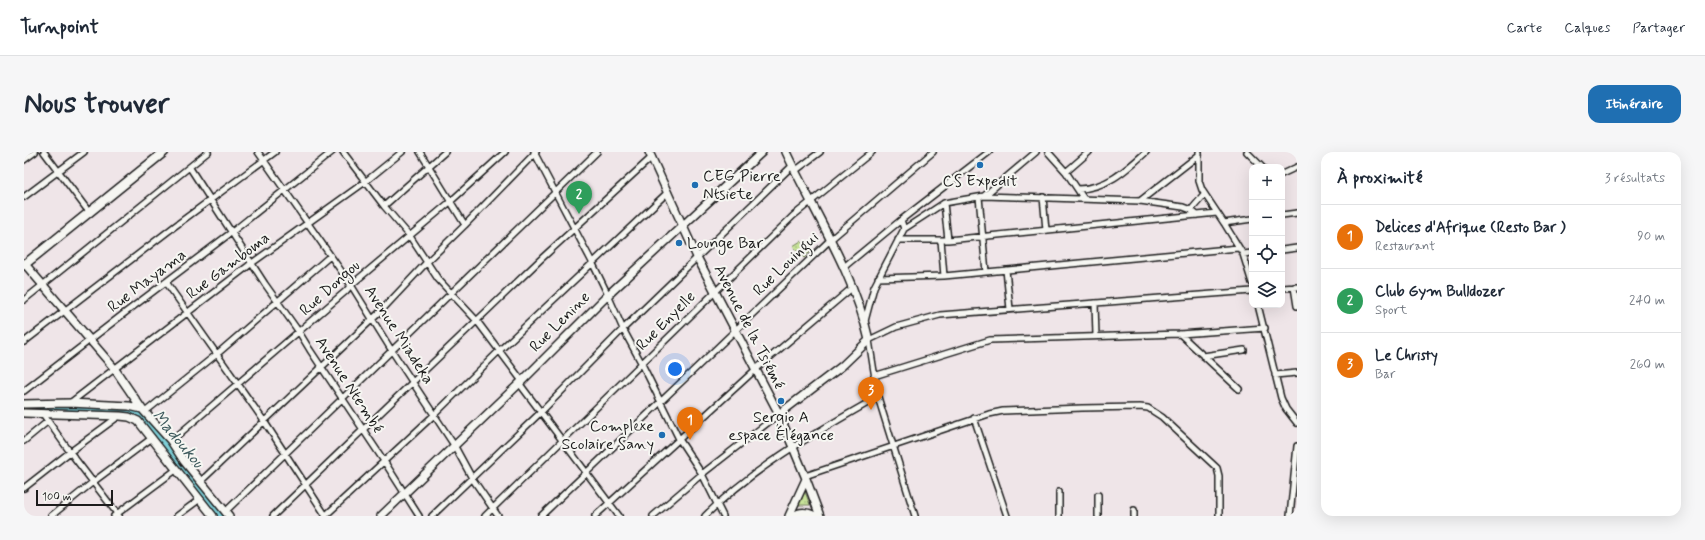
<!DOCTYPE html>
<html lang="fr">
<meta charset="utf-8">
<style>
:root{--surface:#fff;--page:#f6f6f7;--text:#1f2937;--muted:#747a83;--line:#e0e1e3;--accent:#1f6fb2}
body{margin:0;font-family:Mynerve,sans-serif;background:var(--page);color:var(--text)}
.controls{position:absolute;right:12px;top:12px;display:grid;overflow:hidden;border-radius:8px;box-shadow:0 4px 16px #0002}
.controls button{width:36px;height:36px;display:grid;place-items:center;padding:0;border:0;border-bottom:1px solid var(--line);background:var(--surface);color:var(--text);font:20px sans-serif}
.scale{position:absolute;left:12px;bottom:10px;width:77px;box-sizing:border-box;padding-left:4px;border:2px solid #1c1c1c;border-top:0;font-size:11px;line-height:14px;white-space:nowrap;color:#1c1c1c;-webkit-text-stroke:3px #f6f6f2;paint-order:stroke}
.you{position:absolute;left:651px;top:217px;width:14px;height:14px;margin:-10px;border:3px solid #fff;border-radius:50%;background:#1a73e8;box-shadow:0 0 0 6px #1a73e833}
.badge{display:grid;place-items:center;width:26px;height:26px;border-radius:50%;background:var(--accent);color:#fff;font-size:13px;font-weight:700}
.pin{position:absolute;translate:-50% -33px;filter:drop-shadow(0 1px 2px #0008)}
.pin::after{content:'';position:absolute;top:21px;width:14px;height:12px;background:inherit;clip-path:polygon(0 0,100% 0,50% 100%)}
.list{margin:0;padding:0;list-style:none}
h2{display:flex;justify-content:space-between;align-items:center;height:52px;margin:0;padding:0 16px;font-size:17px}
h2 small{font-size:13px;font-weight:400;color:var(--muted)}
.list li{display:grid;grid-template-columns:26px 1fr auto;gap:12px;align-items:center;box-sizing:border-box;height:64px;padding:0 16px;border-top:1px solid var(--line)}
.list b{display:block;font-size:15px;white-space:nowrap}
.list p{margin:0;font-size:13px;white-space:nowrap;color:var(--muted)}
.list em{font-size:13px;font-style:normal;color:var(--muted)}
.icon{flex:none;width:22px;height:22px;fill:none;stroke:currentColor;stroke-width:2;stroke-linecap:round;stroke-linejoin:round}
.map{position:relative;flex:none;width:1273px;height:364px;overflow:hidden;border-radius:12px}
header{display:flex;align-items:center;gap:24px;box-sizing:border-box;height:56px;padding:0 20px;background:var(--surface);border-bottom:1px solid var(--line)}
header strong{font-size:19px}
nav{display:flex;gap:22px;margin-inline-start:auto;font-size:14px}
.intro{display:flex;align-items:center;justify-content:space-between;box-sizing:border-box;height:96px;padding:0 24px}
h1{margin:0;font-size:28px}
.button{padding:10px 18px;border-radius:12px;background:var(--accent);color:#fff;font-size:14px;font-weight:700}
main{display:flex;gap:24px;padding:0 24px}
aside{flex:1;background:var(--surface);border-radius:12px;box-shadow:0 4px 16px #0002}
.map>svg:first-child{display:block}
</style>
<header>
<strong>Turnpoint</strong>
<nav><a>Carte</a><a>Calques</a><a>Partager</a></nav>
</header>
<div class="intro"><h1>Nous trouver</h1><a class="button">Itinéraire</a></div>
<main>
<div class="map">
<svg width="1273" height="364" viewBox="0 0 1273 364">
<defs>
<pattern id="grass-dots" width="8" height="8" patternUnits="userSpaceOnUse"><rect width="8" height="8" fill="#c7e299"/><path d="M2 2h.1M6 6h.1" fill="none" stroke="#aac183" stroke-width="1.8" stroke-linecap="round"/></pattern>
</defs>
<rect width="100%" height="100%" fill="#efe5e8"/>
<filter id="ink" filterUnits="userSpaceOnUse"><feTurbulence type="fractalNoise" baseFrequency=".025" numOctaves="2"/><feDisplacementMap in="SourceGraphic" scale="8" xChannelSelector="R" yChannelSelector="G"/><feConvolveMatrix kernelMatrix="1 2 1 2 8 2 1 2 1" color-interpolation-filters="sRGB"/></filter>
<g filter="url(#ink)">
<path fill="url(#grass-dots)" stroke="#727f5a" d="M777,89L786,100L780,106L769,94Z
M780,337L786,353H773Z"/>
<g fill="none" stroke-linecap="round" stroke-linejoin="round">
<path stroke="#7fd0d9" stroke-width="9" d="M0,257L101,259L113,263L121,269L195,364"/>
<defs>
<path id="street" d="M20,0L62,56
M234,0L327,133L368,199L430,293L448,326L474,364
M319,0L360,54L385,83L414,127L453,169L498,229
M396,0L441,73
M510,0L568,110L584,143L599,177L618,212L655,287L678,322L699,364
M1024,0L1042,20L1060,47
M1175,0V29L1178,38L1200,71L1219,102L1228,131
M1223,0L1238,15
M0,8L11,0
M166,16L241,132L275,180L286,198L360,309L395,364
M771,19L796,0
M1042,20L1065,0
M1258,22L1273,15
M1054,37C1083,36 1101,19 1122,0
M960,44L1012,0
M0,45L60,0
M955,45L962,120
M1019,45L1022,78
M1116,49L1175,3
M920,51L924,88
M360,54L421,0
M1167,58L1180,43
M1258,63L1273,61
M877,68L880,77L920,51L960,44L1116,49L1159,55L1167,58L1173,63
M1200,71L1228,67
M874,88H924L1193,61
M917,88L920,124
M1258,98L1273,96
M1219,102L1228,101
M820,115L877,68L965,0
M982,118L986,157
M854,126L920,124L1214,96
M142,130L240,269L302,364
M1270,135L1273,154
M1258,136L1273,135
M0,148L184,0
M1071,151L1072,184
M1234,153L1257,246L1262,257L1273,271
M841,169L850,135L880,77
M1156,182L1215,237
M0,190L151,74L251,0
M1179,204L1220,198
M1251,223L1273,221
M850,224L966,188L1156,182L1241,176
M495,231L595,364
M0,239L102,160L208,80L308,0
M46,251L228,111L341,30L378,0
M121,260L193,202L306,104
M19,262L46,300L95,364
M950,266L983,364
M0,289L23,270
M147,289L322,139L327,133L426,50L481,0
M781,324L965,262L979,259L1058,256L1116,255L1124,256L1138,265L1193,316L1195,324V364
M177,329L356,160L403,110L441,73L512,0
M0,336L46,300L95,264
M1035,340V364
M1110,358V364
M201,360C326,240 450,120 573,0
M27,364L69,330L128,286
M90,364L153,317
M153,364L176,347
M249,364L516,108L628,5
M301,364L410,263L475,199L644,40
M408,364L517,260L599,177L768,14
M461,364L769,64L848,0
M517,364L806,88L909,0
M571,364L731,218L829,135
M629,364L678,322L755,262
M681,364C731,314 793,280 854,245
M891,364L854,245L845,188L872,175L916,163L1228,139
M1074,364V343
M1266,364L1273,294"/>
<path id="secondary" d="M625,0L673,105L755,262L781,324L796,364
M0,111L90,216L118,257
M0,252L46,251L105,254L118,257L147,289L160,309L205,364
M0,261L96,264L105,265L114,269L189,364
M755,262L818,214L845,188C830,121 791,62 762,0
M357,364L498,229L584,143L738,0
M765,364L782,327
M770,364C776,359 784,360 791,364"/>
<path id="primary" d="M0,113L140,0"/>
</defs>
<use href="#street" stroke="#1c1c1c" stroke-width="8"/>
<use href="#secondary" stroke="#1c1c1c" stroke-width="10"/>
<use href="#primary" stroke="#1c1c1c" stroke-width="11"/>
<use href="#street" stroke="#f6f6f2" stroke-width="5"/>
<use href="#secondary" stroke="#f6f6f2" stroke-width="7"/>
<use href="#primary" stroke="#f6f6f2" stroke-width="8"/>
</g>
</g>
<g fill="#1f6fb2" stroke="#f6f6f2" stroke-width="1.5">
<circle cx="956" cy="13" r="4"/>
<circle cx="671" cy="33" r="4"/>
<circle cx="655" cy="91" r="4"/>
<circle cx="757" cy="249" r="4"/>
<circle cx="638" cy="283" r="4"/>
</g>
<g text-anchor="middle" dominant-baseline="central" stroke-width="4" stroke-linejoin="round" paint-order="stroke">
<g font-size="16" fill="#1c1c1c" stroke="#f6f6f2" text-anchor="start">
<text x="679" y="24">CEG Pierre<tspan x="679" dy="18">Ntsiete</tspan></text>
<text x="956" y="29" text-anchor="middle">CS Expedit</text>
<text x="663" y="91">Lounge Bar</text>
<text x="757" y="265" text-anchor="middle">Sergio A<tspan x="757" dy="18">espace Élégance</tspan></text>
<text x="630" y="274" text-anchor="end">Complexe<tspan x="630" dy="18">Scolaire Sany</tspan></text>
</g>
<g font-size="16" fill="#1c1c1c" stroke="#f6f6f2">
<text transform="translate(762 112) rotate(-44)">Rue Louingui</text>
<text transform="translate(204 114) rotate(-37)">Rue Gamboma</text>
<text transform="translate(123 129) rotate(-37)">Rue Mayama</text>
<text transform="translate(306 136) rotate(-42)">Rue Dongou</text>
<text transform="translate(642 169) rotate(-45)">Rue Enyelle</text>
<text transform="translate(536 170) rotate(-45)">Rue Lenine</text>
<text transform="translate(725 175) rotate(63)">Avenue de la Tsiémé</text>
<text transform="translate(375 183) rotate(57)">Avenue Miadeka</text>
<text transform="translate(325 233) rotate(57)">Avenue Ntembé</text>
</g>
<g font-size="17" font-style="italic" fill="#3f5b5e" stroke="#f6f6f2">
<text transform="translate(154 287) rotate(50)">Madoukou</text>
</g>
</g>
</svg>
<div class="controls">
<button>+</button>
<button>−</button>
<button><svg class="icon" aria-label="locate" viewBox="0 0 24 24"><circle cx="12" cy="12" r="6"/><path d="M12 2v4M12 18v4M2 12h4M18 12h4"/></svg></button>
<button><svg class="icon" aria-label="layers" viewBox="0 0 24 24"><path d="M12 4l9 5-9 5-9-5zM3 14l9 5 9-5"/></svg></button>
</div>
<div class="scale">100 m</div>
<div class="you"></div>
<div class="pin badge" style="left:666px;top:288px;background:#e8710a">1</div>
<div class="pin badge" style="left:555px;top:62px;background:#2e9e5b">2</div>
<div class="pin badge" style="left:847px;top:258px;background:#e8710a">3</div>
</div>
<aside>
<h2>À proximité<small>3 résultats</small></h2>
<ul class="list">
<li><span class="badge" style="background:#e8710a">1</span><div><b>Delices d'Afrique (Resto Bar )</b><p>Restaurant</p></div><em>90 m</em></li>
<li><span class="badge" style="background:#2e9e5b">2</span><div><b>Club Gym Bulldozer</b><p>Sport</p></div><em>240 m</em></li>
<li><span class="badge" style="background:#e8710a">3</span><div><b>Le Christy</b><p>Bar</p></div><em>260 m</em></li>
</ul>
</aside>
</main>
